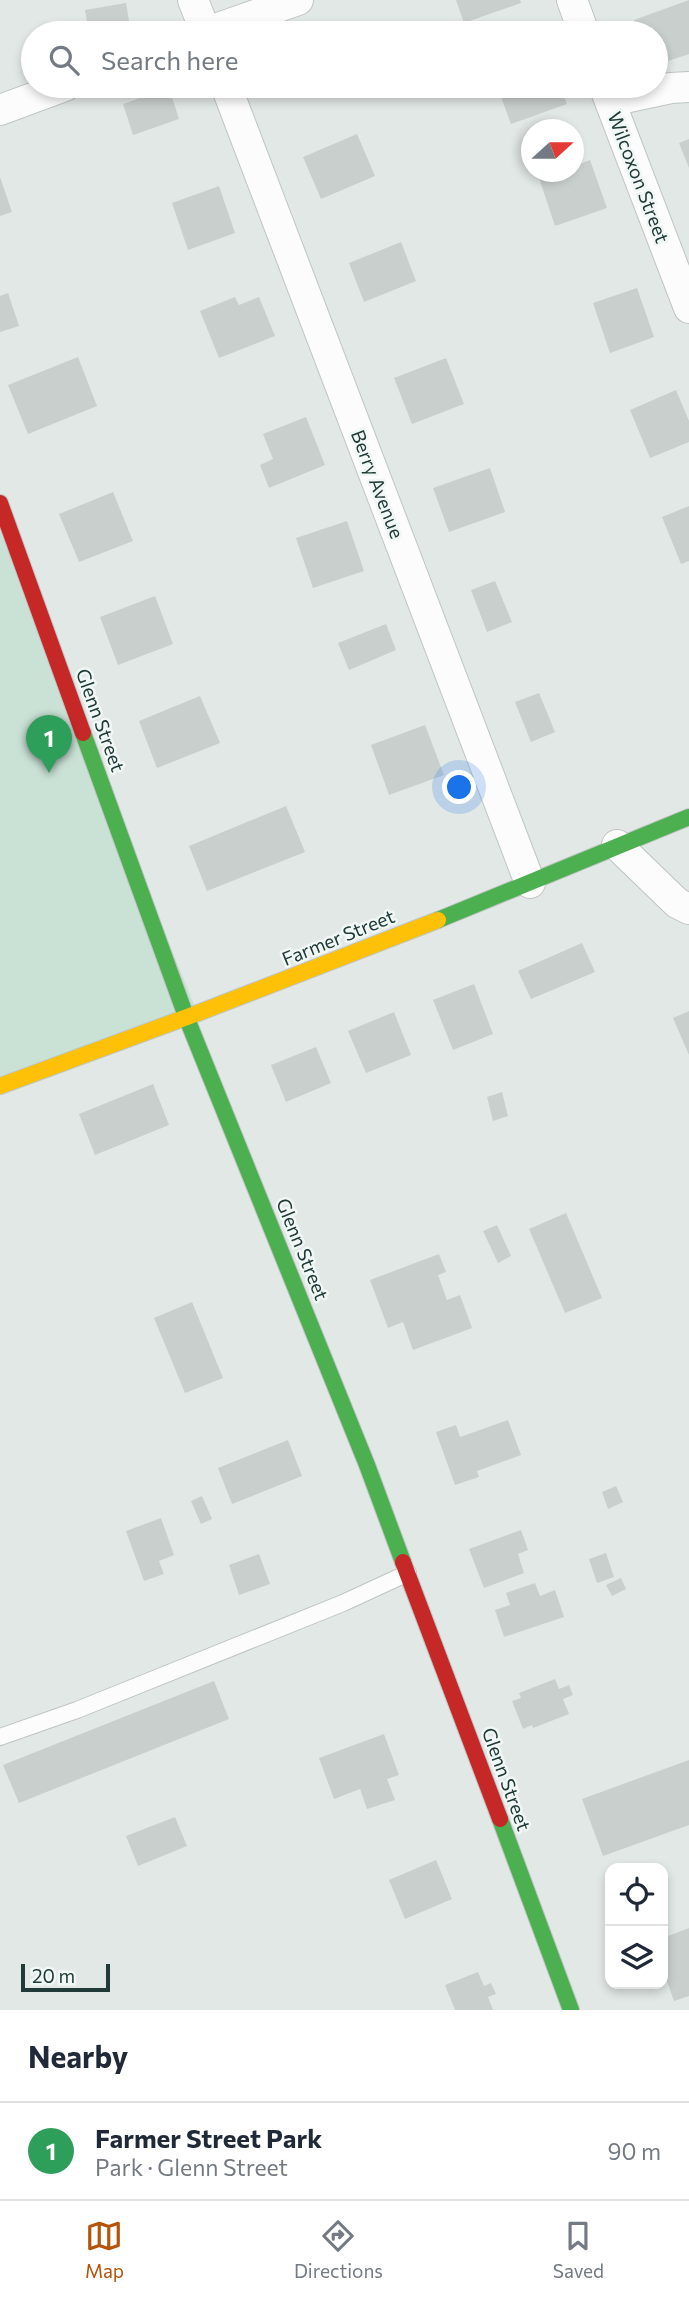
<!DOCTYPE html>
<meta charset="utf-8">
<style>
:root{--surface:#fff;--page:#f2f2f3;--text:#1f2937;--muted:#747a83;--line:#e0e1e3;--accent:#b45309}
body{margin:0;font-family:Commissioner,sans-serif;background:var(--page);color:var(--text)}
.controls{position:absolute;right:21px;bottom:21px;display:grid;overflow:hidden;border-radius:14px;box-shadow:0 4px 10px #0003}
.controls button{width:63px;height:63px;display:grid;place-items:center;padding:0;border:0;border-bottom:2px solid var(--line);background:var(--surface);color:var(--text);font:35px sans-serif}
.compass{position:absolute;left:521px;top:119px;width:63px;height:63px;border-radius:50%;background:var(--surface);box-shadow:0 4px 10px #0003;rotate:69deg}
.scale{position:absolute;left:21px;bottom:18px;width:89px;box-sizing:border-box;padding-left:7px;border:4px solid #203b37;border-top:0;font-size:19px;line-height:24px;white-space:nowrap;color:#203b37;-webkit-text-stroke:5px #f0f7f5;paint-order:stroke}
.you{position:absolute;left:460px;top:788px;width:24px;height:24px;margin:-18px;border:5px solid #fff;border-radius:50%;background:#1a73e8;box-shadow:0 0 0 10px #1a73e833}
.badge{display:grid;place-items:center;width:46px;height:46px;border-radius:50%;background:var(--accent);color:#fff;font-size:23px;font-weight:700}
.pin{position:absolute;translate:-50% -58px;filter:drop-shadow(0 2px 4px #0008)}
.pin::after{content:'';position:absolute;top:37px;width:24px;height:21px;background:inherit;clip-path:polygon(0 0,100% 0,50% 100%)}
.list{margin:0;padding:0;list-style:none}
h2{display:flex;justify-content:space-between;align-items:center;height:91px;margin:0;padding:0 28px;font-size:30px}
h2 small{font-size:23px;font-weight:400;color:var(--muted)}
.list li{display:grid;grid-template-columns:46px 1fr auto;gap:21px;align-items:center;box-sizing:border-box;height:98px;padding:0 28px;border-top:2px solid var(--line)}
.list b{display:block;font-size:26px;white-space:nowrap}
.list p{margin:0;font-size:23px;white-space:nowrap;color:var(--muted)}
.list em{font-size:23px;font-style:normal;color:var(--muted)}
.icon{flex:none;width:38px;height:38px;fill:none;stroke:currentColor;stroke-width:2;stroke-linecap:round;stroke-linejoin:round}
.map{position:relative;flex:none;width:689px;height:2010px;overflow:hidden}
.search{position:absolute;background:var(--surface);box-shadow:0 4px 10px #0003;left:21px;right:21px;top:21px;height:77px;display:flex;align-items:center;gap:18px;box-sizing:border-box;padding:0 24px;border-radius:38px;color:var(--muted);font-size:26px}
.sheet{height:189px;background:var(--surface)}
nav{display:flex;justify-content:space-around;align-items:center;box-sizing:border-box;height:98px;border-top:2px solid var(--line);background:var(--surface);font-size:19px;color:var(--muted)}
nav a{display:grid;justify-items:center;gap:4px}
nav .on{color:var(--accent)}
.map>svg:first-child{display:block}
</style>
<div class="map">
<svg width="689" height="2010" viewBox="0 0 689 2010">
<rect width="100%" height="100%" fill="#e2e8e6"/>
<path fill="#cae1d5" d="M0,531L198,1014L0,1089Z"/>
<path fill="#c9cfcd" d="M456,0H520L521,3L464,23Z
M689,0V54L656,65V33H639L634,20Z
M126,3L131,33H89L85,10Z
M275,86H309L280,97Z
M497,86H560L567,104L511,124Z
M169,88L179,119L133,135L123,104Z
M357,134L375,176L321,199L303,157Z
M689,139V168L679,143Z
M590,160L607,208L555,226L539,178L557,172H574V166Z
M0,177L12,212L0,216Z
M219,186L235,233L188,250L172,203Z
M401,242L416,281L364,302L349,263Z
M637,288L654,337L610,353L593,303Z
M8,293L19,326L0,332V296Z
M235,297L239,305L259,297L275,336L219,358L200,311Z
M78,357L97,406L28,434L8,385Z
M446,358L464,404L412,424L394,378Z
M676,390L689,421V442L650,458L630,410Z
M306,417L325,465L269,488L260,465L273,459L263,434Z
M490,468L505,512L449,532L433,488Z
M113,492L133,541L79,562L59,514Z
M689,506V561L681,564L662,517Z
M347,521L364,571L313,588L296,538Z
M495,581L512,622L487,632L471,590Z
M155,596L173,644L118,665L100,617Z
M386,624L396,650L349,670L338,643Z
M539,693L555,732L531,742L515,702Z
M200,696L220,743L157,768L139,721Z
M425,725L444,775L389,795L371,745Z
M286,806L305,852L207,891L189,846Z
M582,943L595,972L531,999L518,971Z
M474,984L493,1034L453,1050L433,1000Z
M689,1011V1055L673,1018Z
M394,1012L411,1055L366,1073L348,1031Z
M316,1047L331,1083L286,1102L271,1065Z
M153,1084L169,1125L95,1155L79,1114Z
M502,1092L508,1116L493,1121L487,1097Z
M566,1213L602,1298L565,1313L529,1229Z
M497,1225L511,1256L498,1263L483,1231Z
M439,1254L446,1272L438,1275L447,1300L460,1295L472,1328L413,1350L403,1322L388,1328L370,1280Z
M192,1302L223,1378L185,1393L154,1318Z
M508,1420L521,1455L477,1471L479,1477L455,1485L436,1432L456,1425L460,1437Z
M288,1440L302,1476L232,1504L218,1468Z
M616,1486L623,1502L608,1509L602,1492Z
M202,1496L212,1519L201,1524L191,1501Z
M161,1518L174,1555L159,1561L164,1574L144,1581L126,1531Z
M521,1530L528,1550L518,1554L524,1573L484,1588L469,1549Z
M606,1553L614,1577L597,1583L589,1559Z
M259,1554L270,1584L239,1595L229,1565Z
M621,1578L626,1589L612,1596L606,1585Z
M535,1583L540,1596L555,1590L564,1617L504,1637L495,1610L510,1605L506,1593Z
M555,1679L559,1689L569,1685L573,1695L563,1699L569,1714L533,1728L532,1725L523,1729L512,1701L521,1698L519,1693Z
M214,1681L229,1719L19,1803L3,1765Z
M384,1734L399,1775L387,1779L395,1800L367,1809L360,1789L334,1799L319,1758Z
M689,1760V1825L603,1856L582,1799Z
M175,1817L187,1846L138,1866L126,1836Z
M436,1860L452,1899L405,1919L389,1880Z
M689,1928V1996L674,2001L663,1970V1938Z
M478,1972L484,1986L491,1983L496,1994L488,1997L493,2010H455L445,1985Z"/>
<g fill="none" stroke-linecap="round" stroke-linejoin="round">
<defs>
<path id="lane" d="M0,1737L77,1710L343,1603L408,1573"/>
<path id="street" d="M193,0L206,33
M572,0L584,33
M204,33L298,0
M226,86L530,883
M604,86L689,308
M610,101L671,88L689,87
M0,110L65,86
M617,845L677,903L689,909"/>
<path id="fast" d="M83,733L187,1019L367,1465L403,1562
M438,920L689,817
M500,1819L571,2010"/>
<path id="slow" d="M0,1086L198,1013L438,920"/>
<path id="jam" d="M0,503L83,733
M403,1562L500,1819"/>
</defs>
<use href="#lane" stroke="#bfc5c3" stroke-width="18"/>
<use href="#street" stroke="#bfc5c3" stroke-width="32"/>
<use href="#fast" stroke="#bec5c3" stroke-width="18"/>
<use href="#slow" stroke="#bec5c3" stroke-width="18"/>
<use href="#jam" stroke="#bec5c3" stroke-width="18"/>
<use href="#lane" stroke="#fbfcfb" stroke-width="16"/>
<use href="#street" stroke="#fbfcfb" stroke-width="30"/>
<use href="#fast" stroke="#4caf50" stroke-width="16"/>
<use href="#slow" stroke="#ffc107" stroke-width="16"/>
<use href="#jam" stroke="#c62828" stroke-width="16"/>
</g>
<g text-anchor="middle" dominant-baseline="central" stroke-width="5" stroke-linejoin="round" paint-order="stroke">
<g font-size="19" fill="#203b37" stroke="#f0f7f5">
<text transform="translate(639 177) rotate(69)">Wilcoxon Street</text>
<text transform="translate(378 484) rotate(69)">Berry Avenue</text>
<text transform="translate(101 720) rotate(70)">Glenn Street</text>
<text transform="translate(338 937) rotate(-22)">Farmer Street</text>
<text transform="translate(303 1249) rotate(68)">Glenn Street</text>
<text transform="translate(507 1779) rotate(70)">Glenn Street</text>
</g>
</g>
</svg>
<div class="controls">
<button><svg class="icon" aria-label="locate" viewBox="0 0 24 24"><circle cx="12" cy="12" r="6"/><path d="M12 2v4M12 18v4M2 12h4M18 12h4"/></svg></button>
<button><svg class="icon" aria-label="layers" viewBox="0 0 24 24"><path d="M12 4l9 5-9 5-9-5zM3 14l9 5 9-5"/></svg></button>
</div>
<svg class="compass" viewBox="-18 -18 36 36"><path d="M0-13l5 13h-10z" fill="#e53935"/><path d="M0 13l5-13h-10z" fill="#747a83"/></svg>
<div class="scale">20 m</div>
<div class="you"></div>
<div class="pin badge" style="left:49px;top:773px;background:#2e9e5b">1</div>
<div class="search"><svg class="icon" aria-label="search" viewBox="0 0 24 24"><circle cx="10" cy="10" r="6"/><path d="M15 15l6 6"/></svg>Search here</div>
</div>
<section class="sheet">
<h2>Nearby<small></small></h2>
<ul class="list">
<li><span class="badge" style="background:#2e9e5b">1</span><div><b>Farmer Street Park</b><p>Park · Glenn Street</p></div><em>90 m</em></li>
</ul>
</section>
<nav>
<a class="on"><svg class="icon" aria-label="map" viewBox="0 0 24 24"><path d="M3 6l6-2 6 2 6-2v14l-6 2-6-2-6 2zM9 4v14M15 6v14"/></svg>Map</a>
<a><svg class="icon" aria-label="directions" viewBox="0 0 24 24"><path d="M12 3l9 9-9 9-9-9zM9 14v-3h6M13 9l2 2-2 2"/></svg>Directions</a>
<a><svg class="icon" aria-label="saved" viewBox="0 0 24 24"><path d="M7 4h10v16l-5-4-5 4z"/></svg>Saved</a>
</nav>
